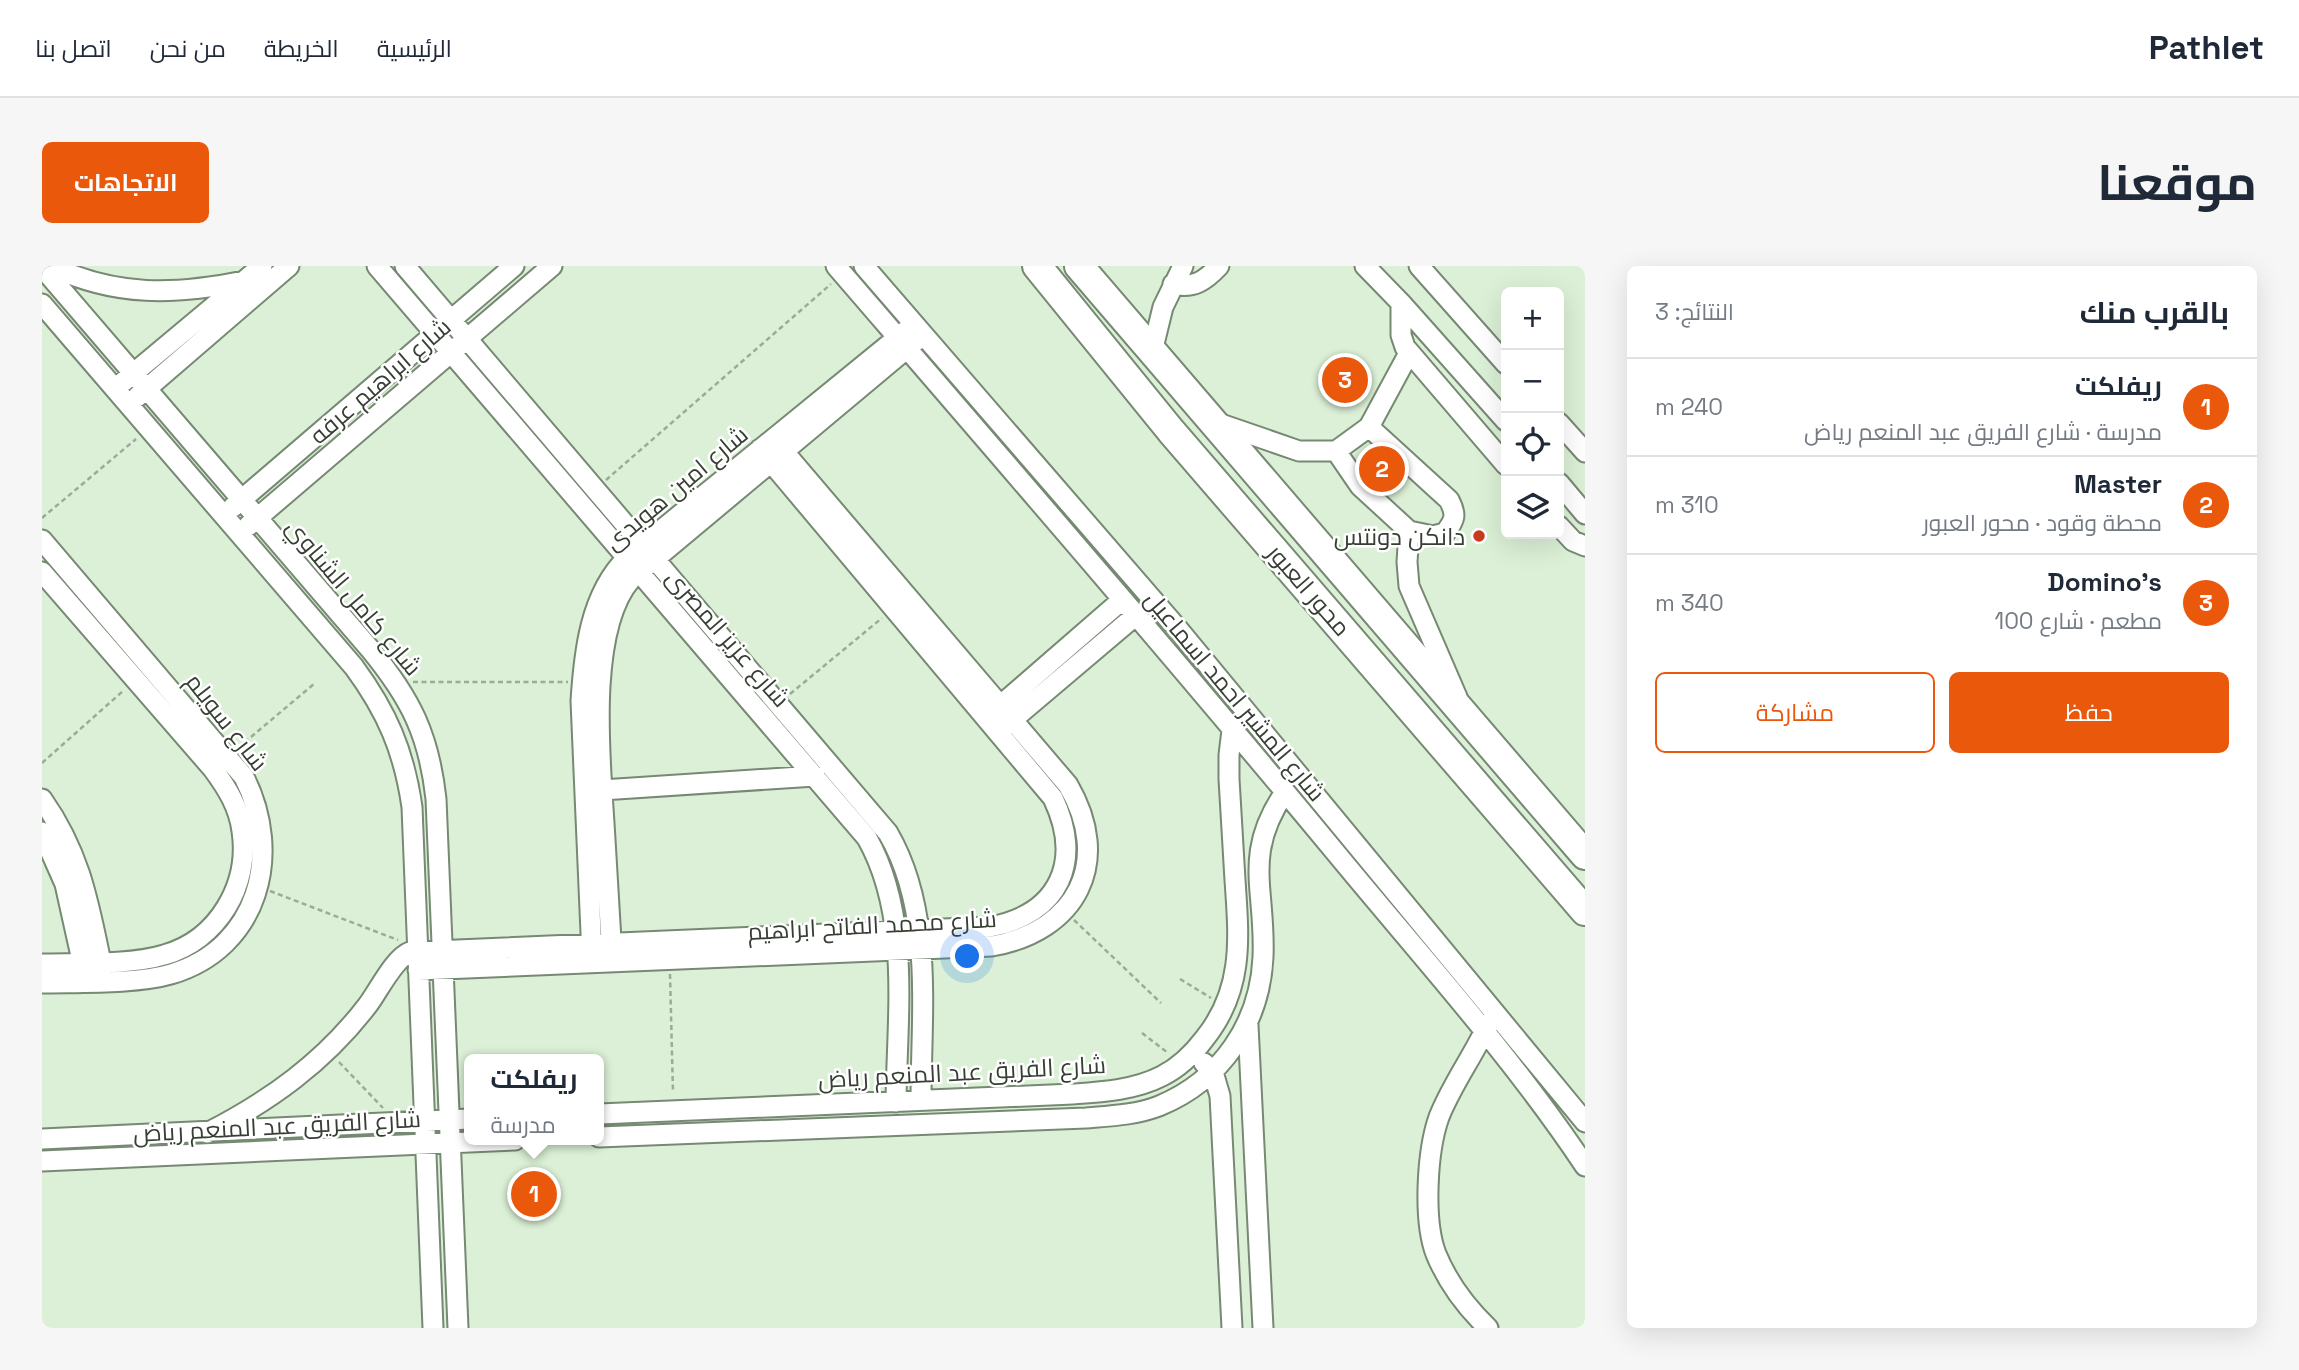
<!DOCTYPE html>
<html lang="ar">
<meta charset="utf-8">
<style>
:root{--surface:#fff;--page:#f6f6f7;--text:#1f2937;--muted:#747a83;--line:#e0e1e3;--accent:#ea580c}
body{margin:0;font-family:"Space Grotesk",Cairo,sans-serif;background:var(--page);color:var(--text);direction:rtl}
.controls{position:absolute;right:21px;top:21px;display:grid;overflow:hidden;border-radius:10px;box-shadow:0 7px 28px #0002}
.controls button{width:63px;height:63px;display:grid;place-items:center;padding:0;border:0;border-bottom:2px solid var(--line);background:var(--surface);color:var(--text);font:35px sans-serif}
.you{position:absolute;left:926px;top:691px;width:24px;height:24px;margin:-18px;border:5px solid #fff;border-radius:50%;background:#1a73e8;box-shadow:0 0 0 10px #1a73e833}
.badge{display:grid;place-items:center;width:46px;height:46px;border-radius:50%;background:var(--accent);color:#fff;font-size:23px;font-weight:700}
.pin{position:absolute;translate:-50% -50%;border:4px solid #fff;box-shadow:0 2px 7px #0006}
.popup{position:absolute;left:422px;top:788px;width:140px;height:91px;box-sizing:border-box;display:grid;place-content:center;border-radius:10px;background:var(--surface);filter:drop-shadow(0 2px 5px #0005);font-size:23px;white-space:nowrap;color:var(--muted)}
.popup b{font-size:26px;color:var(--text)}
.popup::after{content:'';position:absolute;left:50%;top:100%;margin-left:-14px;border:14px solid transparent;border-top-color:var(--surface)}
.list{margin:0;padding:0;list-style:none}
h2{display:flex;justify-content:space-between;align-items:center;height:91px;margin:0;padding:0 28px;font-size:30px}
h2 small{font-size:23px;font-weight:400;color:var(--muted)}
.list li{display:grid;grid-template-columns:46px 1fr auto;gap:21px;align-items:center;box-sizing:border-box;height:98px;padding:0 28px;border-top:2px solid var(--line)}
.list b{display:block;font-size:26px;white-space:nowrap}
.list p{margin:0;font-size:23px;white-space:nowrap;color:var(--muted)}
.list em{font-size:23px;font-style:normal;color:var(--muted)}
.actions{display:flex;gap:14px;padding:21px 28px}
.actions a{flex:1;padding:16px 0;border:2px solid var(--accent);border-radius:10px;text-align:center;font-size:24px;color:var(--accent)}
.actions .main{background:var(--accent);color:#fff}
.icon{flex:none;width:38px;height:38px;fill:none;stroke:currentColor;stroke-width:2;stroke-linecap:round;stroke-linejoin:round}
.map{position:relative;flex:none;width:1543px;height:1062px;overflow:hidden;direction:ltr;border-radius:10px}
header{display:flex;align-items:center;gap:42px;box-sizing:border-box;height:98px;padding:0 35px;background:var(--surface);border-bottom:2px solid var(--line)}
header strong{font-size:33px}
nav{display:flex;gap:38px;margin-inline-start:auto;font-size:24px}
.intro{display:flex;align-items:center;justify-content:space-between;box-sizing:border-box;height:168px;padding:0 42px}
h1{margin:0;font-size:49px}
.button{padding:18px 32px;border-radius:10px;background:var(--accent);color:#fff;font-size:24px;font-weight:700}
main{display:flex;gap:42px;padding:0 42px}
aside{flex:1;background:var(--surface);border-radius:10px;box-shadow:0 7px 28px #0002}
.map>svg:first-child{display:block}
</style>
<header>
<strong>Pathlet</strong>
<nav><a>الرئيسية</a><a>الخريطة</a><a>من نحن</a><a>اتصل بنا</a></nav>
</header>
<div class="intro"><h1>موقعنا</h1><a class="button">الاتجاهات</a></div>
<main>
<aside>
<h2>بالقرب منك<small>النتائج: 3</small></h2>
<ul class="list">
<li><span class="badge">1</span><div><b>ريفلكت</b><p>مدرسة · شارع الفريق عبد المنعم رياض</p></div><em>240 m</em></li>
<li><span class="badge">2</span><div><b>Master</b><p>محطة وقود · محور العبور</p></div><em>310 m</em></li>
<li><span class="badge">3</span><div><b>Domino's</b><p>مطعم · شارع 100</p></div><em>340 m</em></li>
</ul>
<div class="actions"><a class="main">حفظ</a><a>مشاركة</a></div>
</aside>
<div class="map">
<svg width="1543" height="1062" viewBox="0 0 1543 1062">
<rect width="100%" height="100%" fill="#dbf0d6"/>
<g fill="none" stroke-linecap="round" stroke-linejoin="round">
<defs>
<path id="minor" d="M9,0C74,31 133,29 202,15
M335,0L825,572C869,650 855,749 854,836
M363,0L846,567C892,646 879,746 879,834
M794,0C962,195 1130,389 1294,587C1378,689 1469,789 1543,900
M822,0L1137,364L1543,856
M1323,0L1359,37L1464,155
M1377,0L1464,98
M0,1L328,383C369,433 387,469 394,533L416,1062
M1131,18C1151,23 1163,15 1177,0
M1359,37V69L1363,81L1464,199
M0,38L312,401C345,446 362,485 370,541L391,1062
M1110,86L1121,41L1141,0
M81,116L220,0
M95,131L247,0
M1176,157L1257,185H1294L1327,161L1367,87
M1517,157L1543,186
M1294,185L1318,220L1367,265L1391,270L1403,267C1413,254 1415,249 1407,234L1327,161
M1517,217L1543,248
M191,241L472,0
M206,260L510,0
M1517,260L1531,275L1543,280
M1367,265L1365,296L1367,320L1415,431
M0,274L202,511C241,588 217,682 129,708C95,718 36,716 0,717
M0,306L171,503C185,522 197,541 200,565C208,619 176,674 122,689C90,699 35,697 0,698
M951,446L1080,334
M963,460L1093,350
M560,524L773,510
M0,533C40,590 47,640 61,706
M0,566L23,618L43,708
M550,690L539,435C542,387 548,328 585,292L866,63
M570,691C567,646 565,602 562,557C558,493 545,364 589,313L875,74
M376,704L950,680C1035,665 1071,596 1026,519L731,173
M1206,759L1221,1062
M1162,797L1171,806L1178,830L1190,1062
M557,848L1031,828C1060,826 1093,824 1120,810C1138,801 1151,788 1163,772C1202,723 1197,673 1193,614C1191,580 1189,547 1187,513V489L1190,464
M165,867C228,835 282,796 325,740C336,726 352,692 368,686L948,661C1018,648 1041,595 1011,532L718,183
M557,871L1044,852C1068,850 1094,849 1117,840C1180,814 1218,757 1221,691C1224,623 1200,589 1243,526
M0,873L427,853
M0,895L473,874
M1446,1062C1423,1040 1406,1017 1394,988C1381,954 1385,885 1397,851C1410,818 1432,789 1447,756"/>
<path id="highway" d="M995,0L1129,165L1543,645
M1037,0L1543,589"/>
</defs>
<use href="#minor" stroke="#768972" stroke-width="23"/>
<use href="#highway" stroke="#768972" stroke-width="32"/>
<path stroke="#9bab97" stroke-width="2.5" stroke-dasharray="5 3.5" stroke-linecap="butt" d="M564,214L789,18
M0,252L94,173
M371,416H526
M748,428L840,352
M196,482L273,417
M0,497L81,425
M228,625L356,674
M1032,654L1119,737
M628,708L631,827
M1138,713L1169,732
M1100,767L1126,787
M297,796L341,842"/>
<use href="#minor" stroke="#fff" stroke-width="19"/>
<use href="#highway" stroke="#fff" stroke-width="28"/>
</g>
<circle fill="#c73d1c" stroke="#fff" stroke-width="2.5" cx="1437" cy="270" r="7"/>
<g text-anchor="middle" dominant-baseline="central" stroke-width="5" stroke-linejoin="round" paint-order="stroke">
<g font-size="24" fill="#373f35" stroke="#fff">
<text transform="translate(338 115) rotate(-41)">شارع ابراهيم عرفه</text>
<text transform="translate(634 222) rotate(-40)">شارع امين هويدى</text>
<text transform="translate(1267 324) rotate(49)">محور العبور</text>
<text transform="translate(312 331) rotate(50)">شارع كامل الشناوي</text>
<text transform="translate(686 372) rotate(49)">شارع عزيز المصرى</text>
<text transform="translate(1193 430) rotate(50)">شارع المشير احمد اسماعيل</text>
<text transform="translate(185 456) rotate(52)">شارع سويلم</text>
<text transform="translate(830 659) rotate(-3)">شارع محمد الفاتح ابراهيم</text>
<text transform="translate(920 806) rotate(-3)">شارع الفريق عبد المنعم رياض</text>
<text transform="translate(235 860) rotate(-3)">شارع الفريق عبد المنعم رياض</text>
</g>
<g font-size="24" fill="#373f35" stroke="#fff" text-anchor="end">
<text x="1423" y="270">دانكن دونتس</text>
</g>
</g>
</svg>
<div class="controls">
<button>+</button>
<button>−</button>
<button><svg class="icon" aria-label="locate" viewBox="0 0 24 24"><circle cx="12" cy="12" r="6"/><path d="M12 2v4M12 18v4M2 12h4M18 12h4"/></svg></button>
<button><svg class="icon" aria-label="layers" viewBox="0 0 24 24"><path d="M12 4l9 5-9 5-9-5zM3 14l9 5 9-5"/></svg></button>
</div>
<div class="you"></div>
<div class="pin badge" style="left:492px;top:928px">1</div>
<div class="popup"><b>ريفلكت</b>مدرسة</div>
<div class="pin badge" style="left:1340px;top:203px">2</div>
<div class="pin badge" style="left:1303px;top:114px">3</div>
</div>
</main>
